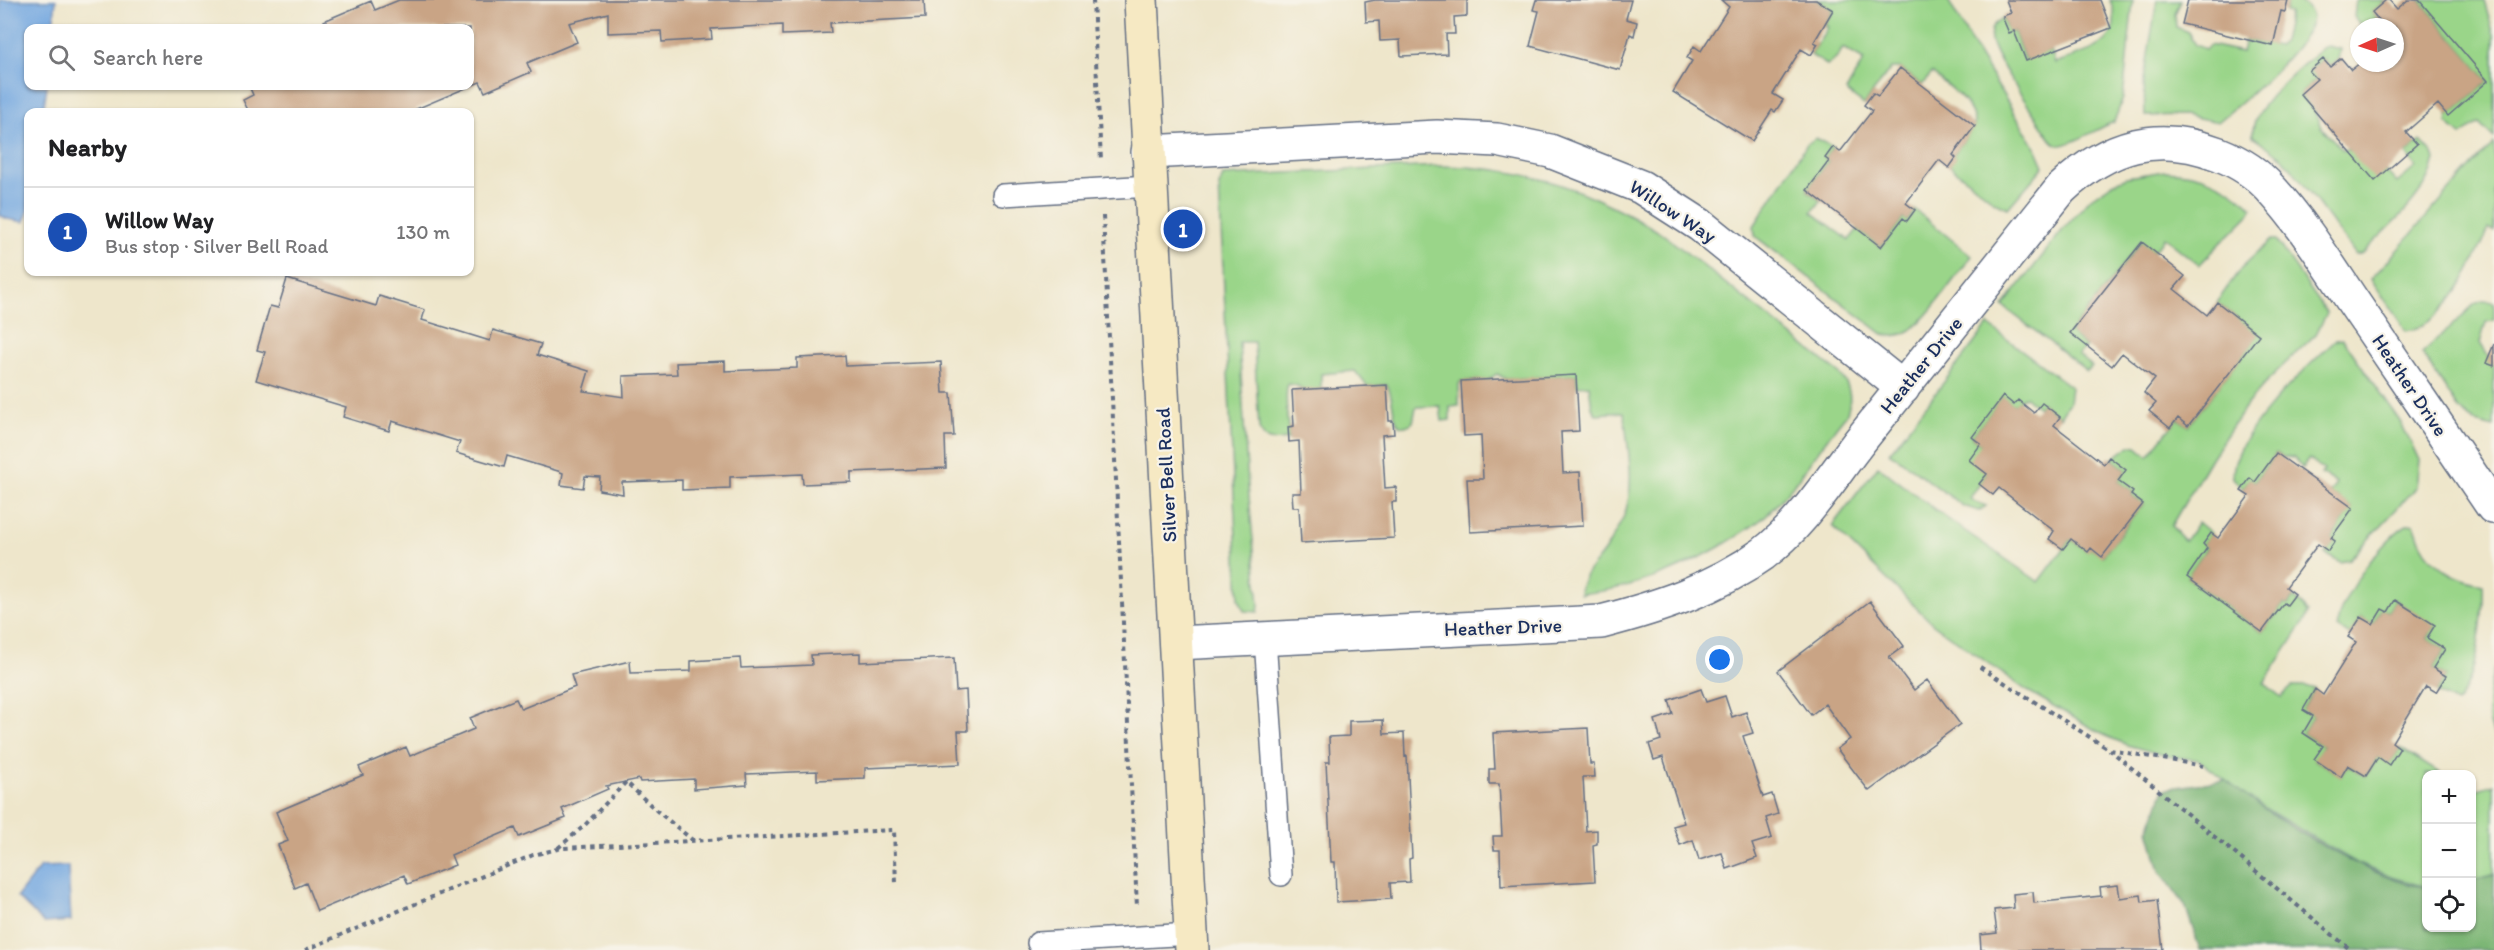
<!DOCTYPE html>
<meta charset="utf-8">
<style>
:root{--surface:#fff;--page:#f2f2f2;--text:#202124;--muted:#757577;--line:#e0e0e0;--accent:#b45309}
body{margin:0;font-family:Itim,sans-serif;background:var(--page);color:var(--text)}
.controls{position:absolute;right:18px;bottom:18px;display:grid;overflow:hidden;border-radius:12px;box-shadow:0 2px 4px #0004}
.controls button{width:54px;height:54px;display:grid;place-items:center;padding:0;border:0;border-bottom:2px solid var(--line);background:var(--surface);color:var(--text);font:30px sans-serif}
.compass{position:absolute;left:2350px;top:18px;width:54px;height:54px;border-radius:50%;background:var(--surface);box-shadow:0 2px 4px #0004;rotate:267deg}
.you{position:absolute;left:1720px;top:660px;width:21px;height:21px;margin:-15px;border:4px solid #fff;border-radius:50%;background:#1a73e8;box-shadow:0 0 0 9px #1a73e833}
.badge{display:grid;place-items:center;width:39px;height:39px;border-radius:50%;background:var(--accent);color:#fff;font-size:20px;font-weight:700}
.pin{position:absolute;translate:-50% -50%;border:3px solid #fff;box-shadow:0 2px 6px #0006}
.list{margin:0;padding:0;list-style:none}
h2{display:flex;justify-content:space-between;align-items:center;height:78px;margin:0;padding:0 24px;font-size:26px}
h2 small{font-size:20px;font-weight:400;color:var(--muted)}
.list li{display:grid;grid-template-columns:39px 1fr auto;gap:18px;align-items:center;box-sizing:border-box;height:90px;padding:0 24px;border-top:2px solid var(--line)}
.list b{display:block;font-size:22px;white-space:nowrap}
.list p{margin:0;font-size:20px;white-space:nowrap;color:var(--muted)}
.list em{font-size:20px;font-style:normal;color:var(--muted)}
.icon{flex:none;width:33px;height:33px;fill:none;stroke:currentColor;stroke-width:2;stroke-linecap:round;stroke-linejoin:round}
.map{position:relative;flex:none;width:2494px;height:950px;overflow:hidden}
.search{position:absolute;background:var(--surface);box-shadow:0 2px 4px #0004;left:24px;top:24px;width:450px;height:66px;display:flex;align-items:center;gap:15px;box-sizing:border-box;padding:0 21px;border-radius:12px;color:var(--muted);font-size:22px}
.panel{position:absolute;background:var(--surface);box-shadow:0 2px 4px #0004;left:24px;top:108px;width:450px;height:168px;border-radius:12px}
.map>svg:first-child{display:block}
</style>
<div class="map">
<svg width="2494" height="950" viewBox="0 0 2494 950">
<rect width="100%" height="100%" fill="#f7f3e8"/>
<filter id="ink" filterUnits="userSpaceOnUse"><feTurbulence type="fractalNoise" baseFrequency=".0167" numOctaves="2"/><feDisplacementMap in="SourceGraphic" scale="12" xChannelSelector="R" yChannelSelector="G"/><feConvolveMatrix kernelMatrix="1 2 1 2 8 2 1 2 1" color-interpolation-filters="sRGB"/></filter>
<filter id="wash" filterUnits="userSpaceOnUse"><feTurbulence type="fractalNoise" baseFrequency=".008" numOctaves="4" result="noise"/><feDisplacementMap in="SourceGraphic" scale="24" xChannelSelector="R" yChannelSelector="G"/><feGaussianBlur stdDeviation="1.35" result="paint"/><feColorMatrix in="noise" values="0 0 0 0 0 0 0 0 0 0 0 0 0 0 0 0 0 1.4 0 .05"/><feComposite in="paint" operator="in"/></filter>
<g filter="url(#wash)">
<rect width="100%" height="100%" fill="#eee6cb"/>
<path fill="#9ad589" stroke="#5a8274" stroke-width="1.5" d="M1816,0H1948L1975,49L2037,150L2044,166L2008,208L1995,202L1950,166L1953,155L1974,126C1976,104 1947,86 1932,73L1922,85L1900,68H1891L1864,105L1846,91L1864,60L1843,48L1836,59L1827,65L1811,55L1828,27L1825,24L1833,10Z
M2110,0H2133L2123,98L2114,122C2103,126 2067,147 2060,145C2053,144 2049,137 2046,132C2033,112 1995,60 1991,40C1989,29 1993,23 2003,19L2009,33L2014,31L2025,60L2051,51L2055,63C2088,51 2128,45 2110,0Z
M2157,0H2181L2175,14L2176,27L2188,32L2195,45L2205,49L2210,45L2242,52L2245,40L2279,46L2283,41L2290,13L2285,12L2288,0C2301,0 2311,7 2312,19C2306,49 2242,102 2218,122L2184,115L2145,116L2144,79Z
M2356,0H2386L2372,12L2377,18L2365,27H2362L2354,17Z
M2419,0H2484L2494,35V138L2479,123L2461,135L2447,123L2448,116L2488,81Z
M2328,46L2340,49L2338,60L2330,67L2323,59L2309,70L2317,79L2300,94L2313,108L2321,127L2343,150L2347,149L2386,171L2397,183L2416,167L2406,154L2421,141L2433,154L2435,160C2427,197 2388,227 2363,253L2356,255L2293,170L2280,156L2253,136C2249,107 2302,67 2322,48Z
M1816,138L1833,147L1825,158L1829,161L1807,190L1821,201L1812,212L1849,240L1858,229L1881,247L1903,218L1907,221L1915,210L1972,256C1957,274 1928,318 1911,330C1902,335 1893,337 1884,335L1755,236L1754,226L1807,144Z
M2494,143V231L2489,229C2473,263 2449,324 2406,331L2371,279C2413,234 2451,186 2494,143Z
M1441,166C1528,167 1592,190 1664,235L1839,373C1850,386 1853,398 1846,415C1818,448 1796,488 1763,518C1750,529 1736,537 1721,546C1676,572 1632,589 1580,594C1580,575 1597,563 1607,547C1613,538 1618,528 1623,518C1637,486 1627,446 1624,412L1596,414L1592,408L1589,385L1577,386L1576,375L1506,379L1497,374L1488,380L1461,381L1459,384V406L1450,407V420L1442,421L1440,406L1416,407L1413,422C1389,440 1396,396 1387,385L1367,386L1355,371L1321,374V389L1303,390L1298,386L1288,384C1284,393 1288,427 1289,439C1273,440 1267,445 1259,429L1254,342H1239L1248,486L1259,605L1258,612L1244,611L1239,599L1219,186L1223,176Z
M2165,171C2201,172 2227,184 2253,208L2248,216L2199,265L2164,237L2154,251L2141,242L2070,333L2086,346L2078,355L2092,366L2087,371L2003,306L2065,227L2091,198L2113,183L2127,177Z
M2271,240H2276L2327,313L2316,334L2269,379L2248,403L2211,458L2171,526L2185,541L2198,522L2211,533L2203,544L2207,548L2187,577L2262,632L2284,603L2288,605L2293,597L2305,608L2308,613L2305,621L2264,683L2281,697L2293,686H2306L2315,689L2303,709L2313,716L2303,733L2323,746L2315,760L2341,776L2348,765L2366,776L2378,757L2389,764L2400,748L2441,774H2426V887L2391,877L2357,863L2324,844L2248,798L2199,760L2167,756L2127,745L2102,734L2026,690L1933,624L1832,526L1878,466L1942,515L2039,582L2071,539L2087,551L2091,548L2103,556L2143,504L2131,495L2133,492L2118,481L2126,470L2112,459L2129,446L2137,447L2148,456L2178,418L2188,426L2258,335L2217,302L2241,268Z
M2482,301L2494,302V320L2486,322L2480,343L2494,366V427L2475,422L2458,408L2422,353L2475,304Z
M1988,325L2071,387L2069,402L2060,417L2042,403L2038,408L2026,397L2022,398L2014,405L2003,397L1972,437L1981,444L1987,474L1970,498L1975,502L1986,506L1979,511L1963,506L1890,452Z
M2343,339L2401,423L2419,460L2416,488L2349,560L2340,562L2325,553L2335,541L2331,538L2352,508L2330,492L2336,483L2321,474L2324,470L2309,459L2302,468L2294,458L2283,457L2276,453L2255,482L2250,479L2243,488L2233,478C2231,435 2306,368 2336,340Z
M2409,524L2414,525C2417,530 2418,537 2421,543C2433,567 2457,580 2483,584C2484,611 2477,685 2456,703L2436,692L2446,676L2433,668L2445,649L2427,638L2434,626L2395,600L2388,612L2382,609L2373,624L2361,617L2350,635L2338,627C2334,603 2387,533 2409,524Z
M2494,667L2492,684L2494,735C2483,714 2489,688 2494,667Z
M2494,784V875L2472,880V791Z"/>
<path fill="#7bb675" stroke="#4b726a" stroke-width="1.5" d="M2225,780C2271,816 2369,881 2426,887V928H2472V880L2494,875V950H2200L2185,905L2160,871L2149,830L2164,789Z"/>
<path fill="#73a7e0" stroke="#476b9f" stroke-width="1.5" d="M0,0H56L53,28H28V86H47L43,112H28V211L24,222L7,219L0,215Z
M68,866L71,921L44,923L17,897L40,867Z"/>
<g id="blocks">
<path fill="#c9a485" d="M399,0H924L925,18L830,23L831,33L782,35V25L711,29L712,39L662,42L661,31L608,33V13L569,23L577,42L527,63L531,72L485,92L480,82L416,109L418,112H249L243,100L253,95L249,86H470V28H327L324,21L371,1L375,10Z
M1375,0H1467V16L1454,17L1455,34H1446L1447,54L1401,56L1400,40L1380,41L1379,21L1366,22L1365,2Z
M1536,0H1631L1626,19L1637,22L1634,36L1630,34L1620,70L1530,46L1539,11L1533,10Z
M1721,0H1816L1833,10L1814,42L1818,44L1811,55L1801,49L1773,94L1783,100L1775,112L1772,110L1752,141L1673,92L1692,61L1687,58L1694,46L1701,51L1729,7Z
M2006,0H2100L2111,28L2026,61L2014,31L2009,33L2003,19V16L2011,13Z
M2188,0H2288L2285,12L2281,11L2273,46L2182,24Z
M2386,0H2389L2397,9L2408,0H2419L2488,81L2448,116L2438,104L2406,132L2417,144L2375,181L2300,94L2317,79L2309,71L2323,59L2330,67L2341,58L2351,70L2360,63H2395V27H2376L2381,23L2372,12Z
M1900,68L1975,126L1953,155L1956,158L1949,168L1939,160L1906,203L1915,210L1907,221L1903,218L1881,247L1807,190L1829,161L1825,158L1833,147L1840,152L1872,111L1864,105L1873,93L1878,96Z
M2142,242L2185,276L2174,289L2207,315L2217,302L2259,335L2188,426L2178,418L2170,428L2149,411L2156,403L2144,393L2155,379L2122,353L2112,366L2070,333Z
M287,279L376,306L379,296L425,310L422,320L490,341L493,330L541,344L537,355L589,371L583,391L624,397L623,376L677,374L676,363L725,361V371L797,368V358L845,356L846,366L941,362L943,393H951L954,436H945L946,468L851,472V482L803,484L802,474L730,477V488L682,490V480L622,482L623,494L599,490L600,477L585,476L583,488L561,485L563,473L558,471L507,456L504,467L456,453L460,442L392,421L389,431L343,417L346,407L256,380L265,352L257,350L270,306L278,308Z
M2494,344V366L2486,363Z
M1576,375L1579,431L1561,432L1563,473L1580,472L1583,526L1470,532L1467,479H1483L1481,435L1464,436L1461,381Z
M1387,385L1389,421H1393L1394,434L1382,435L1385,488L1396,487V502H1392L1394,538L1301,543L1299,507H1293L1292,493H1301L1299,441L1289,442L1288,427L1294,426L1292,390Z
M2003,396L2014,405L2018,400L2034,413L2042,403L2060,417L2054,425L2104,464L2109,457L2126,470L2118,481L2133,492L2131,495L2143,504L2102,557L2091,548L2088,552L2071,539L2063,549L2049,539L2054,531L1999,488L1993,495L1979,484L1987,474L1969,460L1981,444L1972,437Z
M2276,453L2353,508L2331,538L2335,541L2328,551L2318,544L2286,587L2295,594L2293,597L2287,605L2284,603L2262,632L2187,577L2207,548L2203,544L2211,533L2218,538L2249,496L2241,491L2250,478L2255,482Z
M2395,600L2435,625L2427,638L2445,649L2433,668L2446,676L2436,692L2426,686L2392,742L2400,748L2389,765L2378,757L2366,776L2348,765L2341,777L2314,759L2323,746L2303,733L2313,716L2303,710L2315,689L2323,695L2356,642L2348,637L2361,617L2373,624L2382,609L2388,612Z
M1870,601L1904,646L1889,657L1914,690L1927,680L1960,724L1869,791L1837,749L1850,739L1825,704L1811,715L1778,671Z
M860,653V662L954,658L956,691L966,690L968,731H958L960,764L865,768V778L817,780V771L746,774L747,785L694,789V779L640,782L639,779L606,786L608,789L562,809L566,818L519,837L515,828L451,855L455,865L408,884L404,875L317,911L306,883L295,888L278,845L288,841L276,812L363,775L359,767L406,747L410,756L474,729L470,718L516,699L521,709L575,687L571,675L630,661L631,673L691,671V661L740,658L741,668L812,665L811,655Z
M1701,689L1706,702L1725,696L1732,717L1746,712L1753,733L1743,736L1763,797L1772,794L1778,814L1766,818L1772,838L1752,844L1757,858L1727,869L1722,853L1699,860L1693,840L1680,845L1673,826L1684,823L1663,757L1654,760L1649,744L1661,740L1655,720L1673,714L1669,700Z
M1383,720L1384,734L1404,733L1405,757L1407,756L1412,858L1409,859L1410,882L1390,883L1391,899L1336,902L1335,862H1331L1326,762H1330L1329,737L1349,736V721Z
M1588,728L1590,764H1594L1595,777H1583L1586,831L1597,830V844L1593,845L1595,881L1501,886L1500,850H1494L1493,836H1502L1499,784H1489V769H1495L1493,733Z
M2118,885L2120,898L2141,895L2142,902L2157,900L2163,950H1981L1980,935L1997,933L1994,910L2014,908L2013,894L2033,892L2034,903L2101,896L2100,887Z"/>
</g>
</g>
<g filter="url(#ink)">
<use href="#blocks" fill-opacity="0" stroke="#656f84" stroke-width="1.5"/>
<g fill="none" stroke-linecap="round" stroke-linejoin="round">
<defs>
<path id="lane" d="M1003,195L1150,186
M1265,639L1281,875
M1038,943L1191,934"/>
<path id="street" d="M1148,152L1437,137L1497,140L1550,151L1641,187L1700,225L1903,388
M1176,643L1601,622C1659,607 1714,589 1763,554C1804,523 1831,477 1863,437C1929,355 1995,272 2061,189C2108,145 2157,130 2219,154C2239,162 2257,173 2271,189C2308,229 2336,278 2367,322C2409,384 2451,445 2493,507"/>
<path id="secondary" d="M1141,0L1192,950"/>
</defs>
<use href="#lane" stroke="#656f84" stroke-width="24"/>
<use href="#street" stroke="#656f84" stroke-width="36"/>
<use href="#secondary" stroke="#656f84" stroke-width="36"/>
<path stroke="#656f84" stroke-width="4" stroke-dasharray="4.5 4.5" stroke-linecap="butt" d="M1093,0L1101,161
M1103,216L1137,907
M1980,667L2110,750L2351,950
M2110,750L2204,766
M558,848L584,826L626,782L657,811L695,842
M305,950L533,855L562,848L894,830L896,884"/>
<use href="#lane" stroke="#fff" stroke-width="21"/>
<use href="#street" stroke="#fff" stroke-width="33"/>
<use href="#secondary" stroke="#f6e9c3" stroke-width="33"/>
</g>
</g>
<g text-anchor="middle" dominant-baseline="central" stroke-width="4.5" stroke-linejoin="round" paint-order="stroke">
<g font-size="20" fill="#1b2f5e" stroke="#f7f3e8">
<text transform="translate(1673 211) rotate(33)">Willow Way</text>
<text transform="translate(1921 365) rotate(-51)">Heather Drive</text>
<text transform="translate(2410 385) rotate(56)">Heather Drive</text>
<text transform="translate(1166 475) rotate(-93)">Silver Bell Road</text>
<text transform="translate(1503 627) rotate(-2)">Heather Drive</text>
</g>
</g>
</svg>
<div class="controls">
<button>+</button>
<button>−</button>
<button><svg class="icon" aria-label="locate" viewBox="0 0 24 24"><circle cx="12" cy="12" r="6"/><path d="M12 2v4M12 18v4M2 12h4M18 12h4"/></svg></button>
</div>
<svg class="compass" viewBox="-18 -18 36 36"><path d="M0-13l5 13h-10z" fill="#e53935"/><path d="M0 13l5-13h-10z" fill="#757577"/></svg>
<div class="you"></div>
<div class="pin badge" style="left:1183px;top:229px;background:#1a4fb4">1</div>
<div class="search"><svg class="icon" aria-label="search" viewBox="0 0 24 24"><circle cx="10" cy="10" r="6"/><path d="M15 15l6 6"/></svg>Search here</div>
<section class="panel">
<h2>Nearby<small></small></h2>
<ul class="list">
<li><span class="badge" style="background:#1a4fb4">1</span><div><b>Willow Way</b><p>Bus stop · Silver Bell Road</p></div><em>130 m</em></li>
</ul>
</section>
</div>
